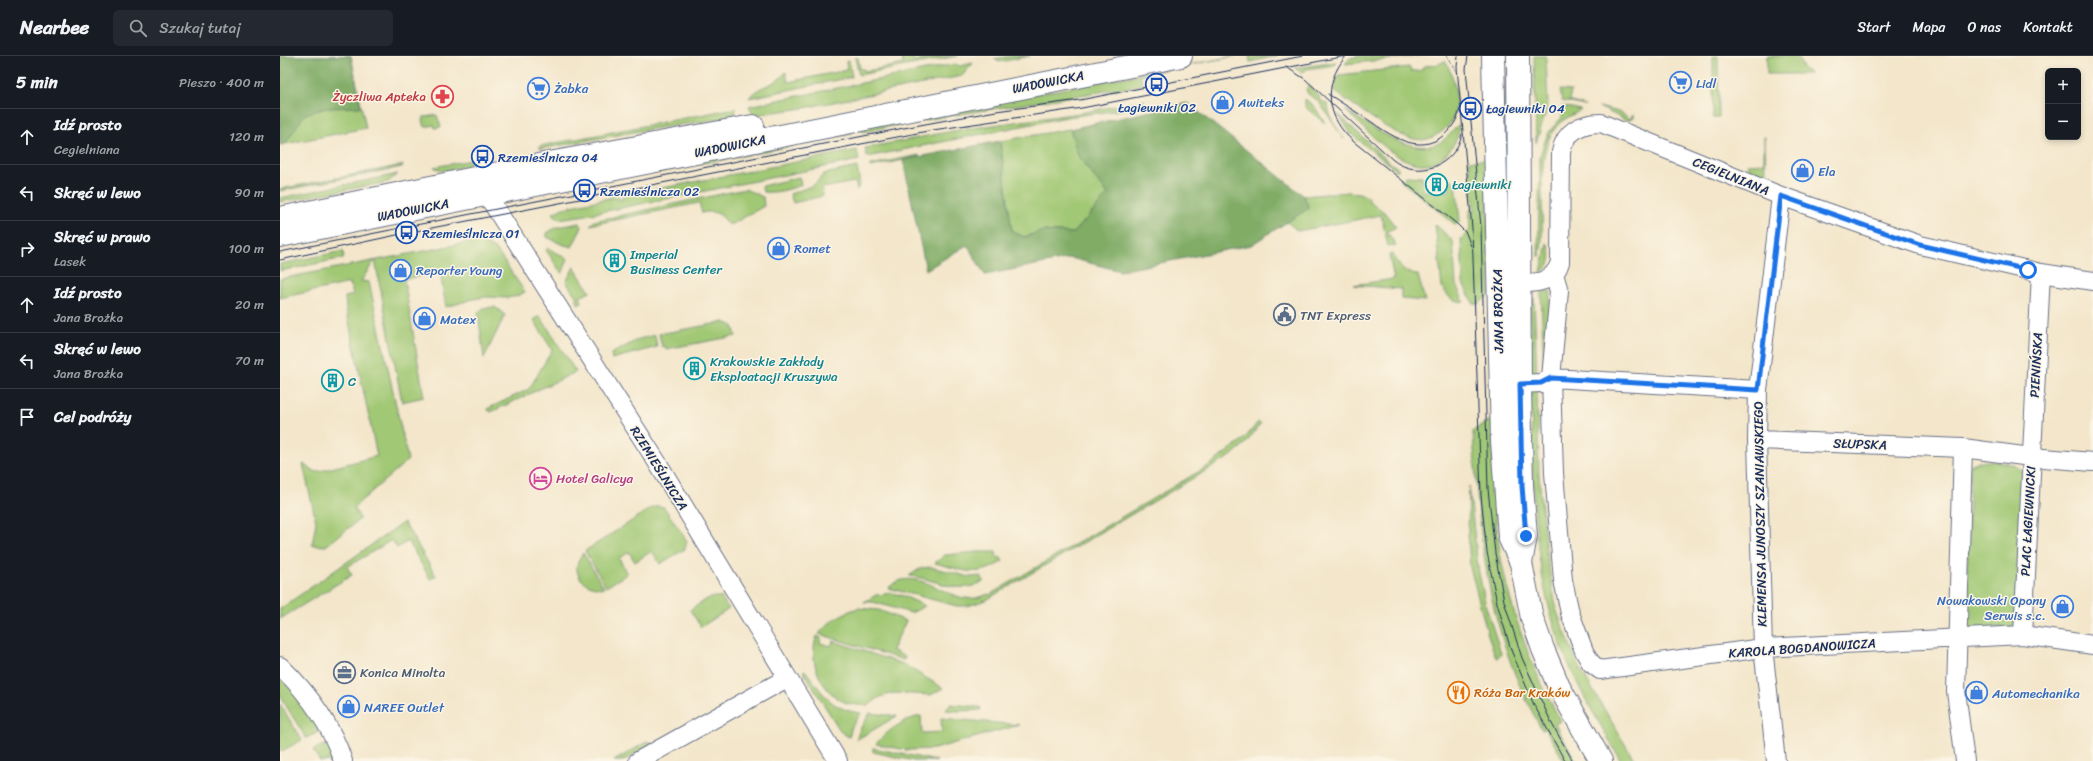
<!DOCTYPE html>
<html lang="pl">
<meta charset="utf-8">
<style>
:root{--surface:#171b24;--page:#242831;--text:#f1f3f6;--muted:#9ea1a6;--line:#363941}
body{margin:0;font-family:Sriracha,sans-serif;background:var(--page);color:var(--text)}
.controls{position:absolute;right:12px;top:12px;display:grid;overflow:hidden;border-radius:6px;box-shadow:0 2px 6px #0003}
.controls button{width:36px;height:36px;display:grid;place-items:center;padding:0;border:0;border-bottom:1px solid var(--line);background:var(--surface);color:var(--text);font:20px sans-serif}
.stop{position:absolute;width:12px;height:12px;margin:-9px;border:3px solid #1a73e8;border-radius:50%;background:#fff}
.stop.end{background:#1a73e8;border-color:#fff;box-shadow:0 1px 4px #0008}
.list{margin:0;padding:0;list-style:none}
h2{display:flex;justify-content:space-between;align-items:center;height:52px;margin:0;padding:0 16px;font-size:17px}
h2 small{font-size:13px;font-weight:400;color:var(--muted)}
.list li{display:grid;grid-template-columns:26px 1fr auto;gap:12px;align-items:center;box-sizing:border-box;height:56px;padding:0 16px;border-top:1px solid var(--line)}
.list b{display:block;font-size:15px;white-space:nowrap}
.list p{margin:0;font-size:13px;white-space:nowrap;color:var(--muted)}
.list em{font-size:13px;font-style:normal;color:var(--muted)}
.icon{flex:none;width:22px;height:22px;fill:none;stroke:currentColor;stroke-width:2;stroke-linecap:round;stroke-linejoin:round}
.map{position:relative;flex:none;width:1813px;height:705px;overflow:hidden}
header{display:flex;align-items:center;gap:24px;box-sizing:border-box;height:56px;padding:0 20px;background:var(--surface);border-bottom:1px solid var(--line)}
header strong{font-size:19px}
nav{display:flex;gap:22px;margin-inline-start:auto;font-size:14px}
.search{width:280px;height:36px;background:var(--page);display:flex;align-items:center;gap:10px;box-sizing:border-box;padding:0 14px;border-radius:6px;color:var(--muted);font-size:15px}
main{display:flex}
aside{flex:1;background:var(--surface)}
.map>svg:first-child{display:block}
</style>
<header>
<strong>Nearbee</strong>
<div class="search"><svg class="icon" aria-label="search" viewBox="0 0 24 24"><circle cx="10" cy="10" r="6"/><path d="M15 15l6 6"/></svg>Szukaj tutaj</div>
<nav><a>Start</a><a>Mapa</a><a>O nas</a><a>Kontakt</a></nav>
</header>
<main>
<aside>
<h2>5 min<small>Pieszo · 400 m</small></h2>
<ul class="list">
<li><svg class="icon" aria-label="ahead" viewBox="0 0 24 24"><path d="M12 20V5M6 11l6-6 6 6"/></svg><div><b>Idź prosto</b><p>Cegielniana</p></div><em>120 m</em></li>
<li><svg class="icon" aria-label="left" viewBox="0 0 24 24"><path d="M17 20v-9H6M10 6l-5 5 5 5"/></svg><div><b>Skręć w lewo</b></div><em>90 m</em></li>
<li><svg class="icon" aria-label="right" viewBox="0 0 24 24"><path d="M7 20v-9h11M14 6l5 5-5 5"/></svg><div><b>Skręć w prawo</b><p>Lasek</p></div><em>100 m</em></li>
<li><svg class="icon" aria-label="ahead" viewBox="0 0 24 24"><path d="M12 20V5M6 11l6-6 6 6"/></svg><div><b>Idź prosto</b><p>Jana Brożka</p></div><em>20 m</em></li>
<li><svg class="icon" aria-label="left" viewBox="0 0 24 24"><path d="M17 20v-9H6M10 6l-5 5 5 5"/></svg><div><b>Skręć w lewo</b><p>Jana Brożka</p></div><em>70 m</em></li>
<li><svg class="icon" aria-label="arrive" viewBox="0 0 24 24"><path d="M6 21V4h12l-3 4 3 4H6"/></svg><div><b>Cel podróży</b></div></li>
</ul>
</aside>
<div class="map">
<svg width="1813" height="705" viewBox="0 0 1813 705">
<rect width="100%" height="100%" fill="#fcf5e5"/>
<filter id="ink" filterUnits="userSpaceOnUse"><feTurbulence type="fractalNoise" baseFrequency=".025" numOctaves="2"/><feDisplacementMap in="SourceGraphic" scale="8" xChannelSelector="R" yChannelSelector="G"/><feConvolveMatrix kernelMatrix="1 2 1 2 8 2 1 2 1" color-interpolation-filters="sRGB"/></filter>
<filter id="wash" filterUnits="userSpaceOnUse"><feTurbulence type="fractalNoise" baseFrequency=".012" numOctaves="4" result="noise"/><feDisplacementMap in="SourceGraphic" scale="16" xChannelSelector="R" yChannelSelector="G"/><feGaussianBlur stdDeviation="0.9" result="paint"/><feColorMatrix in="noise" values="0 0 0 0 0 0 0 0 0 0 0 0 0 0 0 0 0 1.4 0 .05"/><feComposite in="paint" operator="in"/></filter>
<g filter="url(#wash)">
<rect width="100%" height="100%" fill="#f3e6ca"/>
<path fill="#a1c874" stroke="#5e7c69" d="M0,0H71L86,72L0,89Z
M622,0H632L634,5L660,0H677L579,19L575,2H578L580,12L587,15L623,8Z
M730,0H750L719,6L714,3Z
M955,0L860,19L862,29C769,45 675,57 582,76L583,71Z
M969,0H997L970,6Z
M1080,0H1138L1065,8L1070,2Z
M1254,0H1266L1268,50L1256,87Z
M1433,0H1438L1439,62H1433Z
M1487,0H1518L1523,12L1530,18H1487Z
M569,4L572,21L469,42C478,28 494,32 506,16L508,26L567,14L566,5Z
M1165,5C1174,19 1179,41 1175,57C1172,66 1166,74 1158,78C1151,83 1143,85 1135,83C1113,80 1073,48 1054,35L1056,23L1059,19L1129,11L1131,15H1140L1144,10L1156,9Z
M1056,6L1054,9L1027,13L1022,17L1015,12Z
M693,7L682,20L524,52L474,59L469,50L675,8L680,10Z
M1029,30L1040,41L1039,43L1047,48L1052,65L1064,83L1039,46L1028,38L1026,33Z
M1280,34L1291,35L1289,45L1305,50L1282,45Z
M1025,43L1034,50L1045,67L1025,51Z
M865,44L862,49L848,53L787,61L587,101L585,92L678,74L800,57Z
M1282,50L1301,54C1293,59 1282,63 1276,71C1253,98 1267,164 1260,200H1258L1260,100L1268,77L1282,61Z
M1319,51L1339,56L1350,63L1353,58V62L1347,65Z
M456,52L455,61L371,73L260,93V90Z
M1065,54C1089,68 1128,100 1157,88C1166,84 1173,75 1179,68C1180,79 1174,90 1166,98C1133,131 1089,75 1065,54Z
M1058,58L1109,106L1119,113L1117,115L1071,78Z
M157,59L161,71L155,72L154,69L145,71L143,65L144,61Z
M568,73L572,78L374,117L373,113Z
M790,73L799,102L828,138L794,177L763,175L744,181L731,175L720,85Z
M1484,81H1485L1486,121L1470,115L1467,108L1484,107Z
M577,94L579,104L306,159L278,163L273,157L283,152L338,140L339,144H342V140Z
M639,99V101L590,111V109Z
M1207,103L1210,238L1198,248L1193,247L1183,227L1181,183L1190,174V154H1194L1189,105Z
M191,104L192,109L162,115L154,111Z
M123,109L122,111L0,135V133Z
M577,111L580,128L577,134L575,126L542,132L543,140L513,147L510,138L534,129L544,118Z
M118,118L108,126L0,146V142Z
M1126,120L1142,121L1143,135H1169L1170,123L1176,127L1180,165L1176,169L1121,125Z
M519,121L521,129C508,134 496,137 483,136L482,130Z
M465,133L483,141L484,150L452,168H448C441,157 434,154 422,157L419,147L310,169L314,165Z
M1068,136L1079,137L1090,142L1088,144L1104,156L1116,171L1107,176L1116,189L1108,190L1101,159L1018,175L1007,166L1029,152L1024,140Z
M300,167L302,171L292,191L281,188L267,181V177L277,171Z
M1155,168L1173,185L1176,229L1184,246C1170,245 1169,241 1162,231Z
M200,184L217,195L245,236C230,245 222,241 206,241C193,242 178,248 166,251L160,217L124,223L144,341L122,346L95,204L81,225L89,226L128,404L74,451L80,463L46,490L32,489L36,466L23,408L36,416L97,400L66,252L65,241L73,239L70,227L0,242V223Z
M1267,187C1273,196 1272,211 1261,216Z
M268,192L288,203L282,218L266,194Z
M63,195L64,202L0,215V208Z
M1112,198C1117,208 1126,219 1138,219L1145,245L1121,243V233L1073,229L1114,223L1109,199Z
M294,211L310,236L300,241L302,246L298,248L296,240L286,226Z
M1268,235L1271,236L1264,317L1261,237Z
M1254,242L1257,321L1251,318L1250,250Z
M215,251L225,259L204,302L198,257L203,252Z
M260,260L296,316L211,356L207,353L249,333L272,294L254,264Z
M444,266L453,270L456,280L386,293V290L382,291L379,278Z
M375,279L377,291L332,303L331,298L359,283Z
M1257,332L1259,419L1266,496L1277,556L1298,609L1355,705H1341C1324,674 1303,642 1289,609C1250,523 1253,426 1251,334Z
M1212,363C1214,409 1213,457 1221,503C1232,560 1252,614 1281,665L1275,668L1296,705H1284L1265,672L1262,674C1207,577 1199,483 1193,375Z
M978,366L981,367L966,387L951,400L706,544L688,550H677L608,532C612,529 617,525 622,524C653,518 676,555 708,538L709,539L930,409L965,382Z
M1699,405C1713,406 1736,403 1743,418L1735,569L1731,571L1690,573L1686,572L1690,409Z
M1189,430L1198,512L1206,551L1221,597L1220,600L1216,602L1208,579L1190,511L1188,477Z
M377,450L384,451L407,485L405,493L380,508L372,495L355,506L349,496L339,502L347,518L326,531L305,495L370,453Z
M124,466L156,520L150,523L128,485L117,492L112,484L67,511L72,519L0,563V553Z
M697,496H716L717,502L720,501L723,505C696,523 684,514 655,507L665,499Z
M303,497L324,532C303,532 288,516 303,497Z
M651,511L690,521L701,520L704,525C679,541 655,522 629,520L641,512Z
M612,537L624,540L645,550L631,557L593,546H584L596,539Z
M434,541H441L449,553L421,571L410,554L427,543Z
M578,552L599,554L626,565L612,594L625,601L624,604L539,578C549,565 562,557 578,552Z
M537,580L541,582L540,587L551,590L553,585L623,608L663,632L651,639L614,637L600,641L588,650C580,649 571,649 564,646C541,635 527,604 537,580Z
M525,614C543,637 549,653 581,657L572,670L569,681L561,676L523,615Z
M0,621L13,635L39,670L37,677L26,682L0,640Z
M0,648L22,684L0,696Z
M671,648L700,651L701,654L679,655L666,654Z
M590,657L617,660L576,684L580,673Z
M641,660L642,677L662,676L661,662L739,669L654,693L626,694L596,688C605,676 626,662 641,660Z
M368,685L371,689L343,705H334Z
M43,689L49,690L55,705H40L33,694Z
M593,692L657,705H634L593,696Z"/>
<path fill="#80ac66" stroke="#4e6e62" d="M0,0H71L81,51L47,52L25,58L5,88L0,89Z
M907,47L1024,140L1029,152L971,189L840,215L791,202L705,219L687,189L646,214L623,104L720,85L732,175L744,181L763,175L794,177L828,138L799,102L790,73Z"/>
</g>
<g filter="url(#ink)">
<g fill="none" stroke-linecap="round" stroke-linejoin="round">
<defs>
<path id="minor" d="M200,128L377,406L558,705
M1274,218L1279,235L1271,322L1274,417L1283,524L1290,557L1304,595L1311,607L1320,614L1483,592L1743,579L1813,589
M1227,227C1247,227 1273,231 1280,206L1281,96C1285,76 1300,67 1321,67L1501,140L1640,189L1761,217L1813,225
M1240,328L1261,327L1271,322L1478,334
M1477,384L1683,392L1751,401L1813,406
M1683,392L1676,635L1685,705
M1743,579L1761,217
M0,610C28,637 51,668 63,705
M358,705L507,622
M1496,705L1483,592L1477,384L1478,334L1501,140"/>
<path id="major" d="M1213,0L1222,385L1229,481L1241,507L1252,562L1263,593L1279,631L1321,705
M1238,0L1240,328L1242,430L1246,480L1241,507
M0,162L258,109L473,70
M0,180L901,0"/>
</defs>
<use href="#minor" stroke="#676f84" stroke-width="20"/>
<use href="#major" stroke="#676f84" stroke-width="24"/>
<use href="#minor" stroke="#fff" stroke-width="18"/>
<use href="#major" stroke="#fff" stroke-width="22"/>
<path stroke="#1b2f5e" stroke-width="1" d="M1066,0C1042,29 1046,62 1074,86L1177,168L1186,177L1191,190
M1167,0L1176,15
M1178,0L1177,11L1192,172L1201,440L1207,496L1217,547L1231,594L1254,649L1285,705
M1188,0L1186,13L1201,171L1208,433L1215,497L1224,545L1242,602L1272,668L1293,705
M1006,11L1025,23L1113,104C1139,124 1175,110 1182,78
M1048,38C1061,46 1074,55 1087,63C1109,78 1138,101 1164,79C1172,72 1178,63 1180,53
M0,196L629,71L716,55L800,44L1023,0
M0,204L126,177L653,74L802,52L1066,0"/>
</g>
</g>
<g fill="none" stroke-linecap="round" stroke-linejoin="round" filter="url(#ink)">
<path stroke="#1a73e8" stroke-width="5" d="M1246,480L1242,430L1240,328L1261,327L1271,322L1478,334L1501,140L1640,189L1748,214"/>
</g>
<defs>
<symbol id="supermarket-ring" viewBox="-11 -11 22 22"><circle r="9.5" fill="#fcf5e5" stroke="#3f7fe0" stroke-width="1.5"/><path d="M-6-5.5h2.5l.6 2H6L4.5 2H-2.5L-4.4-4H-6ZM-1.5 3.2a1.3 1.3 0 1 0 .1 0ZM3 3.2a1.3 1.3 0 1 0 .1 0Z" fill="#3f7fe0"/></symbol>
<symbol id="bus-ring" viewBox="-11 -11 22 22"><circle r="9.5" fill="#fcf5e5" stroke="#1a4fb4" stroke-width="1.5"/><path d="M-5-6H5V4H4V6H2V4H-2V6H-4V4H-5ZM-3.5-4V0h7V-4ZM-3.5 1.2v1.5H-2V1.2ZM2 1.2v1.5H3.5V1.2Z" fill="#1a4fb4"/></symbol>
<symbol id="pharmacy-ring" viewBox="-11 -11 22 22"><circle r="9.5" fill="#fcf5e5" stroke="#e0444e" stroke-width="1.5"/><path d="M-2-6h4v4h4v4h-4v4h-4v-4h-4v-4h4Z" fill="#e0444e"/></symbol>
<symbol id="shop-ring" viewBox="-11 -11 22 22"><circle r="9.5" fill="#fcf5e5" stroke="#3f7fe0" stroke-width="1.5"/><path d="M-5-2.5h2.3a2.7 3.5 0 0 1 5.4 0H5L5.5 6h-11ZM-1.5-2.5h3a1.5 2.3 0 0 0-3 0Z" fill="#3f7fe0"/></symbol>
<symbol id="building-ring" viewBox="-11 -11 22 22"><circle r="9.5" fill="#fcf5e5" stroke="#0f9aa8" stroke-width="1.5"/><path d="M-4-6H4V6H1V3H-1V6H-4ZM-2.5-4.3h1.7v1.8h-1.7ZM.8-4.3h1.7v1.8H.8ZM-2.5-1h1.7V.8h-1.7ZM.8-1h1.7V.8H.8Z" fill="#0f9aa8"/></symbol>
<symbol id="civic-ring" viewBox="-11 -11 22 22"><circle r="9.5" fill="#fcf5e5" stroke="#5c6f8a" stroke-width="1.5"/><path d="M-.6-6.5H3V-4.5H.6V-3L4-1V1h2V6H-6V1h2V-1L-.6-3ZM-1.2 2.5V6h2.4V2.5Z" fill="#5c6f8a"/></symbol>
<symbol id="hotel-ring" viewBox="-11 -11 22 22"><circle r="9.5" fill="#fcf5e5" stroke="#d1479c" stroke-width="1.5"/><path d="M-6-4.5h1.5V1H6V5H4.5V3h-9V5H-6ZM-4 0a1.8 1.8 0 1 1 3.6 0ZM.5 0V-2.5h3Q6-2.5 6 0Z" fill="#d1479c"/></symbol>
<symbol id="office-ring" viewBox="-11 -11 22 22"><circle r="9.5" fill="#fcf5e5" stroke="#5c6f8a" stroke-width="1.5"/><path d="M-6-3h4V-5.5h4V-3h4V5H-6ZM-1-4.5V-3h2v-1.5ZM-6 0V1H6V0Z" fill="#5c6f8a"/></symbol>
<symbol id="restaurant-ring" viewBox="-11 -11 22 22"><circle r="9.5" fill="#fcf5e5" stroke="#e8710a" stroke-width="1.5"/><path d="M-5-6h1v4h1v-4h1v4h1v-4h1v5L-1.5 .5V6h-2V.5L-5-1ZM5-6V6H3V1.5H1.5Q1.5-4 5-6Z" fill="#e8710a"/></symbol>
</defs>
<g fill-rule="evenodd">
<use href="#supermarket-ring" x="1388" y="14" width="25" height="25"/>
<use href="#bus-ring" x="864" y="16" width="25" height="25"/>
<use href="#supermarket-ring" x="246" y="20" width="25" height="25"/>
<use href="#pharmacy-ring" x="150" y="28" width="25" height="25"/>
<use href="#shop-ring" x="930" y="34" width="25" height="25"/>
<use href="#bus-ring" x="1178" y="40" width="25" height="25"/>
<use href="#bus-ring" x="190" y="88" width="25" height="25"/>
<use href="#shop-ring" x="1510" y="102" width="25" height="25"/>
<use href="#building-ring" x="1144" y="116" width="25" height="25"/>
<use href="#bus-ring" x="292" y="122" width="25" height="25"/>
<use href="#bus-ring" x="114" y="164" width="25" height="25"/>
<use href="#shop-ring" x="486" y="180" width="25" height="25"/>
<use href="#building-ring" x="322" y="192" width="25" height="25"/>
<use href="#shop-ring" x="108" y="202" width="25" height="25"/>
<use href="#civic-ring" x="992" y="246" width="25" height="25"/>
<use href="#shop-ring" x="132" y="250" width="25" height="25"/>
<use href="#building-ring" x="402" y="300" width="25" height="25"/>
<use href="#building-ring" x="40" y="312" width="25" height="25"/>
<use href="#hotel-ring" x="248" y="410" width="25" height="25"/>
<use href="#shop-ring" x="1770" y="538" width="25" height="25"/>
<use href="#office-ring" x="52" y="604" width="25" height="25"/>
<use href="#restaurant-ring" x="1166" y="624" width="25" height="25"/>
<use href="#shop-ring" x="1684" y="624" width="25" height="25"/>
<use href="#shop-ring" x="56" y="638" width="25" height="25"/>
</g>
<g text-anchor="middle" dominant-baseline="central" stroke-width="3" stroke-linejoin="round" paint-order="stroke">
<g font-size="13" fill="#1b2f5e" stroke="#fcf5e5">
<text transform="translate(768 26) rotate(-11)">WADOWICKA</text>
<text transform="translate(450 90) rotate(-11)">WADOWICKA</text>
<text transform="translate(1451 120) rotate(22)">CEGIELNIANA</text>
<text transform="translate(133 154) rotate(-11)">WADOWICKA</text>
<text transform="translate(1218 255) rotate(-91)">JANA BROŻKA</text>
<text transform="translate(1756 309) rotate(-87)">PIENIŃSKA</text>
<text transform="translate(1580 388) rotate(2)">SŁUPSKA</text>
<text transform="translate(379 412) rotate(58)">RZEMIEŚLNICZA</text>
<text transform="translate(1480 458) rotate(-91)">KLEMENSA JUNOSZY SZANIAWSKIEGO</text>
<text transform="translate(1748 465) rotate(-87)">PLAC ŁAGIEWNICKI</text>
<text transform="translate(1522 592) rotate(-4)">KAROLA BOGDANOWICZA</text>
</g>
<g font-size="13" fill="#366cbe" stroke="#fcf5e5" text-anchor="start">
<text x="1416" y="27">Lidl</text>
<text x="274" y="32">Żabka</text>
<text x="958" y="46">Awiteks</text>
<text x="1538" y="115">Ela</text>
<text x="514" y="192">Romet</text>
<text x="136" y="214">Reporter Young</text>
<text x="160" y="263">Matex</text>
<text x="1766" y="544" text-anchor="end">Nowakowski Opony<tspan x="1766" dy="15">Serwis s.c.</tspan></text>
<text x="1712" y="637">Automechanika</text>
<text x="84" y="651">NAREE Outlet</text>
</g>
<g font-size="13" fill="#be3a42" stroke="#fcf5e5" text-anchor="end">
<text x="146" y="40">Życzliwa Apteka</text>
</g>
<g font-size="13" fill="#164399" stroke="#fcf5e5" text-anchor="start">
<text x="877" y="51" text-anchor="middle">Łagiewniki 02</text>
<text x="1206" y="52">Łagiewniki 04</text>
<text x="218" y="101">Rzemieślnicza 04</text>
<text x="320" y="135">Rzemieślnicza 02</text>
<text x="142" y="177">Rzemieślnicza 01</text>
</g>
<g font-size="13" fill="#0d838f" stroke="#fcf5e5" text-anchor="start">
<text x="1172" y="128">Łagiewniki</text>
<text x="350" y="198">Imperial<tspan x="350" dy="15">Business Center</tspan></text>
<text x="430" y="305">Krakowskie Zakłady<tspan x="430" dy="15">Eksploatacji Kruszywa</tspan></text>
<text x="68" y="325">C</text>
</g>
<g font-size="13" fill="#4e5e75" stroke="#fcf5e5" text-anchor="start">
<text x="1020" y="259">TNT Express</text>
<text x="80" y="616">Konica Minolta</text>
</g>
<g font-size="13" fill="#b23c85" stroke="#fcf5e5" text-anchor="start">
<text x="276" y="422">Hotel Galicya</text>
</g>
<g font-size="13" fill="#c56008" stroke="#fcf5e5" text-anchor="start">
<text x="1194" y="636">Róża Bar Kraków</text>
</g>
</g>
</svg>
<div class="controls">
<button>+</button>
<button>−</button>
</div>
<div class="stop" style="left:1748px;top:214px"></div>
<div class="stop end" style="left:1246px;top:480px"></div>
</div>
</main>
